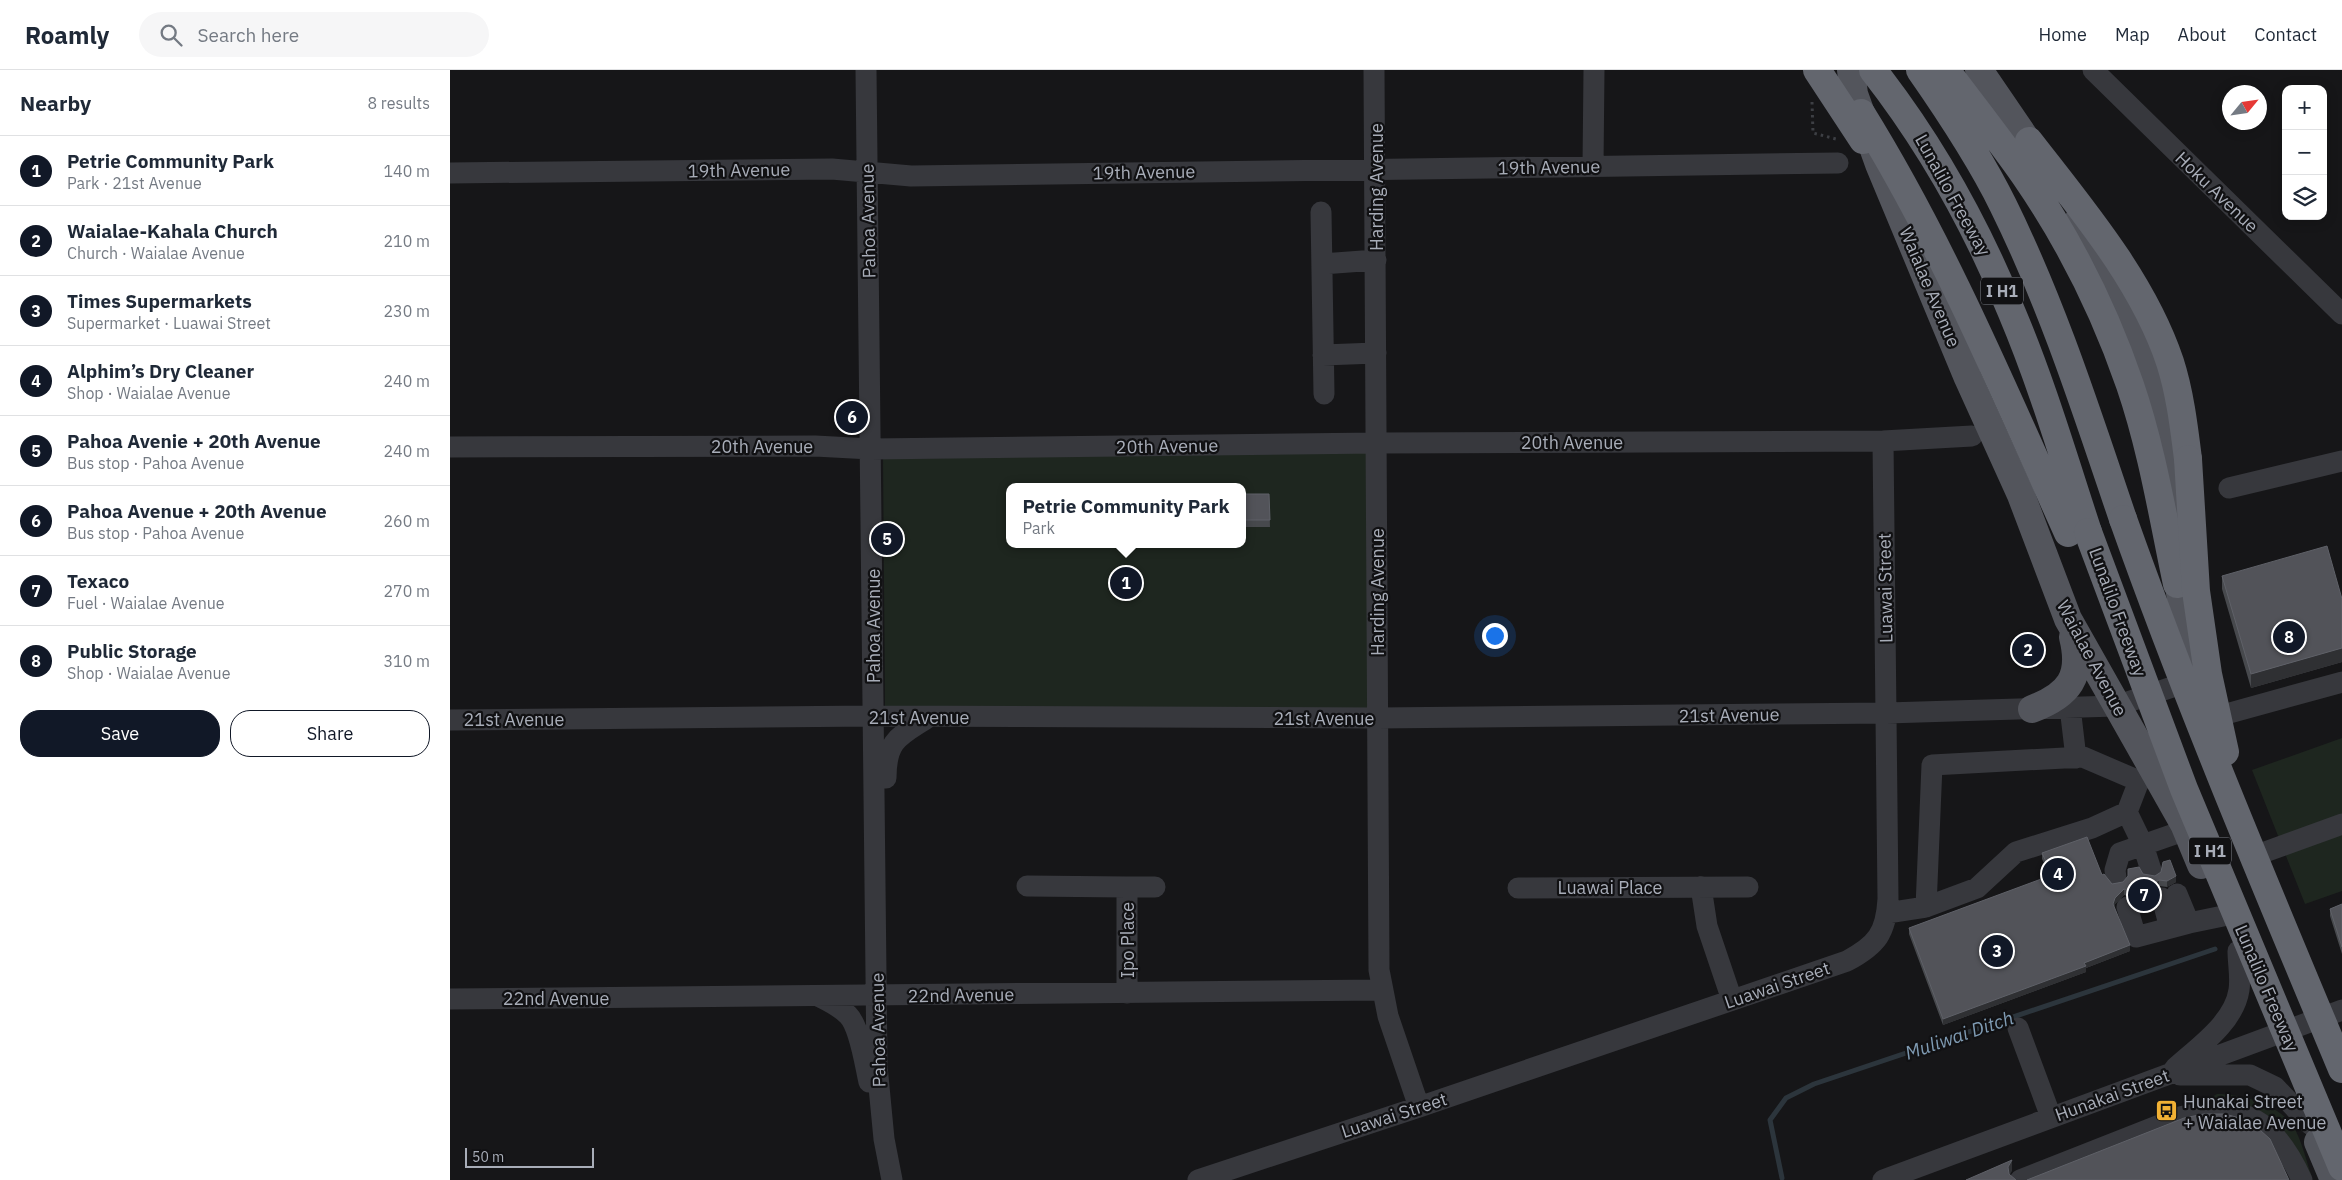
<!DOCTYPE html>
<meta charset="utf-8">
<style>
:root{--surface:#fff;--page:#f6f6f7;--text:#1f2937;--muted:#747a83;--line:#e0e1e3;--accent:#111827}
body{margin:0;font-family:"IBM Plex Sans",sans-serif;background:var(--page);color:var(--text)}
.controls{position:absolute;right:15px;top:15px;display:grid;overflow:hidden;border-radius:10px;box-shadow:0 2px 12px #0003}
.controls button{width:45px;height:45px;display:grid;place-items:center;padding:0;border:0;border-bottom:1px solid var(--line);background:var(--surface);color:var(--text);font:25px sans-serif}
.compass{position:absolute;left:1772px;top:15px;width:45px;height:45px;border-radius:50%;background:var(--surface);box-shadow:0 2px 12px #0003;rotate:61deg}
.scale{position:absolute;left:15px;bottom:12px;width:129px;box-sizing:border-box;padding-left:5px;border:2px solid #a8adb8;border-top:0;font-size:14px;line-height:18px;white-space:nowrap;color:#a8adb8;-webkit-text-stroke:4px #111113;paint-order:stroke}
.you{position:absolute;left:1044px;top:565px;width:18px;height:18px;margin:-12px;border:4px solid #fff;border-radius:50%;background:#1a73e8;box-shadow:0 0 0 8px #1a73e833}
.badge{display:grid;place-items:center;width:32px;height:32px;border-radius:50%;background:var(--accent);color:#fff;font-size:16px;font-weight:700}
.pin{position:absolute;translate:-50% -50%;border:2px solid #fff;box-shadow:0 1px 5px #0006}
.popup{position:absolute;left:556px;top:413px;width:240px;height:65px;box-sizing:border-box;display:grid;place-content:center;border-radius:10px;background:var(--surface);filter:drop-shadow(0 1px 4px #0005);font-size:16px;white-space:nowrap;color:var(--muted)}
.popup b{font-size:19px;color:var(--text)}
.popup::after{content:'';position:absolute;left:50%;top:100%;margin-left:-10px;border:10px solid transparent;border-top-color:var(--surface)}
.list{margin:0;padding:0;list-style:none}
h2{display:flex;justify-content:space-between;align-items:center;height:65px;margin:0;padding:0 20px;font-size:21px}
h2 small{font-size:16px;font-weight:400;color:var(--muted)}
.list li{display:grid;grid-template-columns:32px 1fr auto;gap:15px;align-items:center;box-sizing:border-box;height:70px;padding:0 20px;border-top:1px solid var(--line)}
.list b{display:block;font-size:19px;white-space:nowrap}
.list p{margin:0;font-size:16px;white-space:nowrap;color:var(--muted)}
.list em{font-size:16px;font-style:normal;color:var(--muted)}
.actions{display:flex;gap:10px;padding:15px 20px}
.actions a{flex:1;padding:11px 0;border:1px solid var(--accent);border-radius:20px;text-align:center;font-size:18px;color:var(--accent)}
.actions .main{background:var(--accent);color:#fff}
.icon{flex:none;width:28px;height:28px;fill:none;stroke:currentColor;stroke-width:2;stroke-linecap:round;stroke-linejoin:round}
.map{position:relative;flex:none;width:1892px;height:1110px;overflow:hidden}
header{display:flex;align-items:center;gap:30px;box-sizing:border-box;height:70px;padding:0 25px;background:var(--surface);border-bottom:1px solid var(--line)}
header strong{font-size:24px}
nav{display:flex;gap:28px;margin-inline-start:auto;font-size:18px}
.search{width:350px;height:45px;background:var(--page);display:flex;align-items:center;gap:12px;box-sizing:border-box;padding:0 18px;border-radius:28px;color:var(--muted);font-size:19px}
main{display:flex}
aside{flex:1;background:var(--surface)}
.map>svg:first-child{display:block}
</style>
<header>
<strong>Roamly</strong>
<div class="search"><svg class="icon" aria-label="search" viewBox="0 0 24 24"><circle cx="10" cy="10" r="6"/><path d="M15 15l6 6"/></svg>Search here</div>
<nav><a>Home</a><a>Map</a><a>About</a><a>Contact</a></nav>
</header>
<main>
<aside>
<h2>Nearby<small>8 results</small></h2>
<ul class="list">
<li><span class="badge">1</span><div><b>Petrie Community Park</b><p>Park · 21st Avenue</p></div><em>140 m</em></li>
<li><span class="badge">2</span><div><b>Waialae-Kahala Church</b><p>Church · Waialae Avenue</p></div><em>210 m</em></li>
<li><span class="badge">3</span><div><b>Times Supermarkets</b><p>Supermarket · Luawai Street</p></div><em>230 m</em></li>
<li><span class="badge">4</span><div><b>Alphim’s Dry Cleaner</b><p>Shop · Waialae Avenue</p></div><em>240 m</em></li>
<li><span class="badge">5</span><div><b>Pahoa Avenie + 20th Avenue</b><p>Bus stop · Pahoa Avenue</p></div><em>240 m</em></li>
<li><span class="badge">6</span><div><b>Pahoa Avenue + 20th Avenue</b><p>Bus stop · Pahoa Avenue</p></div><em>260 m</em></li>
<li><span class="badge">7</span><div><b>Texaco</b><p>Fuel · Waialae Avenue</p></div><em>270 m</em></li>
<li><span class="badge">8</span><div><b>Public Storage</b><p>Shop · Waialae Avenue</p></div><em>310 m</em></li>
</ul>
<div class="actions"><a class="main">Save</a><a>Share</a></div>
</aside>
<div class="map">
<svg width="1892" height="1110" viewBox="0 0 1892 1110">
<rect width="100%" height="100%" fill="#161618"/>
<path fill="#1e261f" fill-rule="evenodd" d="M918,382V640L435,637L433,389ZM560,417H792V474H560Z
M1892,668V821L1855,834L1802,700Z
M1767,1024C1792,1024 1828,1034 1843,1056C1852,1070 1856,1091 1862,1107L1844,1074L1826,1055L1753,1032Z"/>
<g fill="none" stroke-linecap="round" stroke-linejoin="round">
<path stroke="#2c353c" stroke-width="5" d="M1332,1108L1320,1050L1336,1028L1364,1014L1765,879"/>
<path stroke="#3d3f44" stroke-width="3" stroke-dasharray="2.5 4" stroke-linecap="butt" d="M1362,32L1363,63L1386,69"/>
<path stroke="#37383d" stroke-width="21" d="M416,0L427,996L434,1069L442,1110
M924,0L929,900L938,946L969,1037
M1643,0L1892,244
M1143,96L1144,0
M0,103L382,99L461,106L1388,93
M871,142L874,324
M872,194L926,190
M873,285L926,283
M0,377L365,376L421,379L927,373L1433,371L1522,366
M1779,418L1892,391
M1620,637L1626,688
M1758,649L1892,612
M0,650L423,646L928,648L1437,643L1666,636L1743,610
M436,708C436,669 450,666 479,647
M1677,742L1693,775L1701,800
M1815,782L1892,754
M1666,808L1665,800L1670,783L1736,760
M577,816L677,817V923
M677,817H705
M1251,817L1257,856L1282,930
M1068,818L1298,817
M1712,828L1720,858
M1476,837L1482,695L1633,687L1689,711
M1677,837L1686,867L1739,853L1727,824
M1437,843L1476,837L1527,818L1566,782L1642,758L1677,742L1689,711L1703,704
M1739,853L1773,846
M368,926C378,931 389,936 398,945C410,957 415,995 419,1012
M0,929L932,920
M1568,958L1601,1047
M1725,998C1748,977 1784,953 1789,920C1791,908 1788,893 1788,881
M1730,1005H1800L1825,1017L1861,1055
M748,1110L969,1037L1397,891C1427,875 1436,863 1438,829L1433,371
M1433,1110L1892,940
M1570,1110L1730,1047C1795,1030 1825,1051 1852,1110"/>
<path stroke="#53555c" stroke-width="28" d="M1401,0L1404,24L1429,94L1518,308L1571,425L1618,549L1734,754L1751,795
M1529,0L1591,91
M1628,151L1663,215L1684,263L1700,309L1716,373L1721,440
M1725,490L1744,615L1748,625
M1582,639C1619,625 1633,607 1623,567
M1868,1072L1884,1110"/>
<path stroke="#63666e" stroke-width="28" d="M1367,0L1413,70
M1423,0C1481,74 1527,157 1562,243C1592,314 1614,389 1638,462
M1470,0C1500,43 1530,88 1553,135C1603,236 1637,343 1673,449
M1496,0C1522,35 1550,70 1575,106C1619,170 1655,242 1680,315C1702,379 1713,448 1727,514
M1411,43C1493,175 1554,321 1618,463
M1579,71C1631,138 1693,211 1720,292C1730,323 1734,357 1738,389"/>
<path stroke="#63666e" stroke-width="28" d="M1738,389L1746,521L1758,604L1775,682
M1673,449C1739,635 1816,817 1892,999
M1638,462L1734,719L1892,1097"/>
</g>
<path fill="#47494d" d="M792,424H819L820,457H792Z
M1772,506L1892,529V592L1801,618L1772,519Z
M1592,783L1652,805L1662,814L1673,812L1693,804L1726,812L1717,817L1709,816L1704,819L1700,824V831L1689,834L1685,828L1674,825L1665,834L1664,837L1680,881L1636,898V902L1493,955L1459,864V858L1600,806L1592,789Z
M1892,834V884L1880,846V839Z"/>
<path fill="#2f3033" d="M1892,578V592L1801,618V604Z
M1726,806V812L1717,817V811Z
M1709,810V816L1704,819L1700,824V818L1704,813Z
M1674,819V825L1665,834L1663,840V834L1665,828Z
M1700,825V831L1689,834V828Z
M1680,875V881L1636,898V902L1493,955V949Z
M1562,1090V1101L1558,1108V1097Z"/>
<path fill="#525359" stroke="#5f6168" d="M792,424H819L820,450H792Z
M1877,476L1892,529V578L1801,604L1772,506Z
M1637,767L1652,805L1654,804L1662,814L1673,812L1678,806V799L1689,797L1693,804L1705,806L1711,802L1713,792L1720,790L1726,806L1717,811L1709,810L1704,813L1700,818V825L1689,828L1685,822L1674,819L1665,828L1663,834L1680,875L1634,893L1636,896L1493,949L1459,858L1602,805L1592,783Z
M1892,834V877L1880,839Z
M1754,1044H1775L1800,1051L1820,1069L1839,1110H1577L1734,1048Z
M1562,1090L1558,1097L1559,1104L1566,1110H1516Z"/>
<defs>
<symbol id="bus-square" viewBox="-11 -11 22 22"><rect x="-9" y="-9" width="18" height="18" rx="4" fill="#f2b134" stroke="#111113"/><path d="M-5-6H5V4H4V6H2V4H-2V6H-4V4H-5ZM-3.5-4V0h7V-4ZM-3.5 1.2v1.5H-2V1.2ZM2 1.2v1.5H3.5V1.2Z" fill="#111"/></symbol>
</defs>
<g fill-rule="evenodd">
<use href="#bus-square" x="1704" y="1028" width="25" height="25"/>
</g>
<g text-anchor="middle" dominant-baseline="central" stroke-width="4.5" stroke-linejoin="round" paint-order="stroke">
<g fill="#111113" stroke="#7b7e86" stroke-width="1">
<rect x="1531" y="207.5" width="42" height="27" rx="4"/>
<rect x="1739" y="767.5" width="42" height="27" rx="4"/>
</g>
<g font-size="16" font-weight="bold" fill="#a8adb8">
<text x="1552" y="221">I H1</text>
<text x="1760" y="781">I H1</text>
</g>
<g font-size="18" fill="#a8adb8" stroke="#111113">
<text transform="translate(1099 97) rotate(-1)">19th Avenue</text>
<text transform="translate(289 100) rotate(-1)">19th Avenue</text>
<text transform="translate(694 102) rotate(-1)">19th Avenue</text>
<text transform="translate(926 117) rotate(-90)">Harding Avenue</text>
<text transform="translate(1767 122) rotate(44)">Hoku Avenue</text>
<text transform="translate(1503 125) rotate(61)">Lunalilo Freeway</text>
<text transform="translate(418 151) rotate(-91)">Pahoa Avenue</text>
<text transform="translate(1480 217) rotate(67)">Waialae Avenue</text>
<text x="1122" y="372">20th Avenue</text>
<text x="312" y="376">20th Avenue</text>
<text transform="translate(717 376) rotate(-1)">20th Avenue</text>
<text transform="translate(1435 518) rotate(-91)">Luawai Street</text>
<text transform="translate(927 522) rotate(-90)">Harding Avenue</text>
<text transform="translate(1668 542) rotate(70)">Lunalilo Freeway</text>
<text transform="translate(423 556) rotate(-90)">Pahoa Avenue</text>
<text transform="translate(1642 588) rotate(62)">Waialae Avenue</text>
<text transform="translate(1279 645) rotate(-1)">21st Avenue</text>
<text x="469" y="647">21st Avenue</text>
<text x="874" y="648">21st Avenue</text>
<text x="64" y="649">21st Avenue</text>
<text x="1160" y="817">Luawai Place</text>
<text transform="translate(677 870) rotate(-90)">Ipo Place</text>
<text transform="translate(1327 915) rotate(-19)">Luawai Street</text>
<text transform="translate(1817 918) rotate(67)">Lunalilo Freeway</text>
<text transform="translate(511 925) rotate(-1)">22nd Avenue</text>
<text x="106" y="928">22nd Avenue</text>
<text transform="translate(428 960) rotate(-91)">Pahoa Avenue</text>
<text transform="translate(1662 1025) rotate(-20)">Hunakai Street</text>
<text transform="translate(944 1045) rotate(-18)">Luawai Street</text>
</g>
<g font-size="18" fill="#a8adb8" stroke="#111113" text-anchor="start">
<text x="1733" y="1031">Hunakai Street<tspan x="1733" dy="21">+ Waialae Avenue</tspan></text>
</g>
<g font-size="19" font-style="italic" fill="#7f9bb3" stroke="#111113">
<text transform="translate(1509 965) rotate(-19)">Muliwai Ditch</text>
</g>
</g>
</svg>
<div class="controls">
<button>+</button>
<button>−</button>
<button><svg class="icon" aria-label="layers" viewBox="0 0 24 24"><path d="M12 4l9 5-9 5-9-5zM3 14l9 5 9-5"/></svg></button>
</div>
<svg class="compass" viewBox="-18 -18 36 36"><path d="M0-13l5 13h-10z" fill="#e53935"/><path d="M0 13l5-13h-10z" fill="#747a83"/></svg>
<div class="scale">50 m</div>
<div class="you"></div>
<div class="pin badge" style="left:676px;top:513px">1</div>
<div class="popup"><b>Petrie Community Park</b>Park</div>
<div class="pin badge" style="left:1578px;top:580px">2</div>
<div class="pin badge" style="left:1547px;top:881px">3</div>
<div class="pin badge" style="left:1608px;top:804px">4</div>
<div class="pin badge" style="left:437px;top:469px">5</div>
<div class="pin badge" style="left:402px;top:347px">6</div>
<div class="pin badge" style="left:1694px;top:825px">7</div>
<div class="pin badge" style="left:1839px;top:567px">8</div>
</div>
</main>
